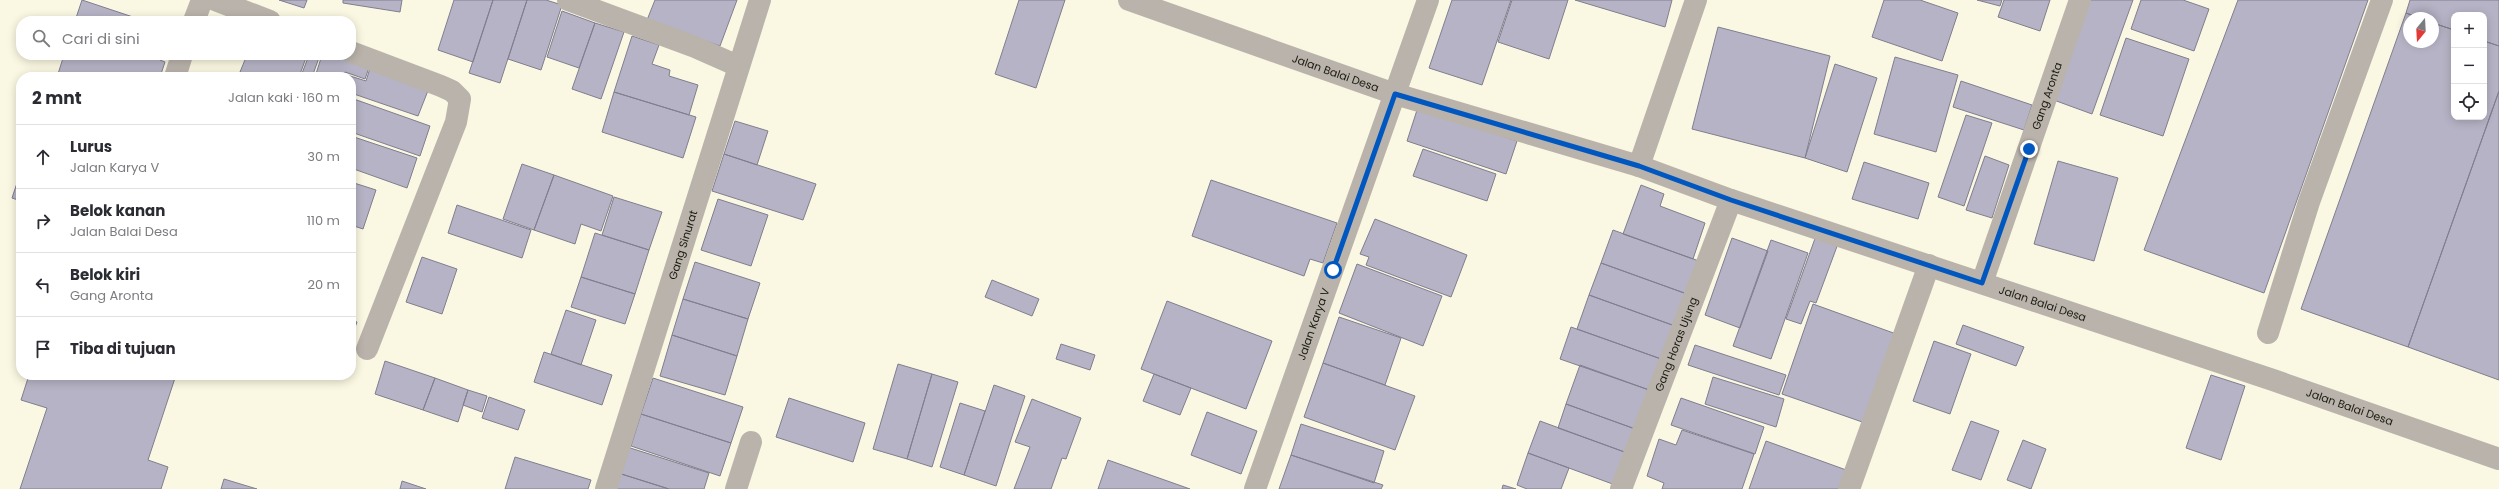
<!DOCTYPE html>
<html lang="id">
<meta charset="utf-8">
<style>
:root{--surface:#fff;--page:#f7f7f7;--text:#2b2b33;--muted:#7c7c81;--line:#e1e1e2}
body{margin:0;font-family:Poppins,sans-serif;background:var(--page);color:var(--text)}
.controls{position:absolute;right:12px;top:12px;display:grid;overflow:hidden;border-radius:8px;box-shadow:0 2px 10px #0003}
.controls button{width:36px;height:36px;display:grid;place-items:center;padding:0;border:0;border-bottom:1px solid var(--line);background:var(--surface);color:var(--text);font:20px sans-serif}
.compass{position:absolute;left:2403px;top:12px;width:36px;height:36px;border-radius:50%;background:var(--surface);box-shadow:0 2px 10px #0003;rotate:198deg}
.stop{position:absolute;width:12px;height:12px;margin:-9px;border:3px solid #0057c0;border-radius:50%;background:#fff}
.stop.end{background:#0057c0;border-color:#fff;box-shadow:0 1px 4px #0008}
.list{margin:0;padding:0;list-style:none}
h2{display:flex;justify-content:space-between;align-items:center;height:52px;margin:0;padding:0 16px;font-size:17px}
h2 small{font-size:13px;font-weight:400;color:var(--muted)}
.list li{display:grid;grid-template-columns:26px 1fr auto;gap:12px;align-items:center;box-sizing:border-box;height:64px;padding:0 16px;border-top:1px solid var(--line)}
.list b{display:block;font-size:15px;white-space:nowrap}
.list p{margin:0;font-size:13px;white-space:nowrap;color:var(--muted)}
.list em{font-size:13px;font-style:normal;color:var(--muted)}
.icon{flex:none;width:22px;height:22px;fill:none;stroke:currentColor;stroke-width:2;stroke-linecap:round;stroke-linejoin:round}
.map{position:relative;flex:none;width:2499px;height:489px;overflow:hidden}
.search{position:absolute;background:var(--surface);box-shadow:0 2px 10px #0003;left:16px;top:16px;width:340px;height:44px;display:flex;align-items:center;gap:10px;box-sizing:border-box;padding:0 14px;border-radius:16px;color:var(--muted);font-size:15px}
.panel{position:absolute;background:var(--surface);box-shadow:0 2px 10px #0003;left:16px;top:72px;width:340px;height:308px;border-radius:16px}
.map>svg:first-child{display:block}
</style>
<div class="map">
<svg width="2499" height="489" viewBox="0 0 2499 489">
<rect width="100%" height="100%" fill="#faf7e2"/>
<path fill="#b6b3c6" stroke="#807e8f" d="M82,0L145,21H75Z
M279,0H307L304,8Z
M343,0H402L400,12L343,3Z
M454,0H493L473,62L438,50Z
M493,0H527L500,83L469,73Z
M527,0H546L562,5L541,70L508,59Z
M655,0H737L720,46L647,20Z
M1019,0H1065L1036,88L995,74Z
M1452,0H1511L1482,85L1429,68Z
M1512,0H1568L1549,59L1498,42Z
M1575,0H1672L1665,27Z
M1884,0H1920L1958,13L1942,61L1872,37Z
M1977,0H2002L2000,6Z
M2004,0H2050L2040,31L1998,17Z
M2086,0H2133L2092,114L2051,99Z
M2141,0H2183L2209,9L2194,51L2131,29Z
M2238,0H2368L2264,293L2144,250Z
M2410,0H2499V46L2484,41V15H2454V30L2433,23V18H2419L2406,13Z
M562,11L595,23L579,68L547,57Z
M2406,13L2419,18H2409V42H2433V23L2454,30V117H2484V41L2499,46V91L2408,347L2301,309Z
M595,23L624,32L601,99L572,89Z
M1718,27L1830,56L1805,158L1692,129Z
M632,36L659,45L652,64L670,70L669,76L698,85L689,115L614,92Z
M2126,38L2189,59L2163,136L2100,115Z
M64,55H161L160,60L165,62L160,77H57Z
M247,55H307L299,77H253L240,72Z
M309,55H320L312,77L301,76Z
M322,55H351L371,62L365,79L345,72L344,77H315Z
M1895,57L1958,75L1936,152L1874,134Z
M372,62L431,83L418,116L351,93V77H346L347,75L366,81Z
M1835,64L1877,78L1847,172L1805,158Z
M1961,81L2032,105L2024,130L1953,107Z
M2499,91V380L2408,347Z
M614,92L696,117L683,158L602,132Z
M351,98L430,126L420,156L351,132Z
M1418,107L1517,141L1506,174L1407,141Z
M1966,115L1992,123L1964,206L1938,197Z
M735,121L768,131L757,165L724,154Z
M351,136L417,158L407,188L351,168Z
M1423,149L1496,174L1487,201L1413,176Z
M724,154L816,184L803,220L712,191Z
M1985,156L2009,165L1992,218L1966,210Z
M2058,161L2118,178L2094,261L2034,244Z
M1864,162L1929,183L1918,219L1852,199Z
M522,164L554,175L534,230L503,219Z
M21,171V201L12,198Z
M554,175L613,196L601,231L581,224L575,244L534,230Z
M1211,180L1337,223L1323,263L1310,259L1304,276L1192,236Z
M351,182L376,190L363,229L351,225Z
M1641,185L1664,194L1660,206L1705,223L1693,259L1623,234Z
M614,197L662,212L649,250L602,235Z
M718,199L768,215L751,266L701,250Z
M457,205L531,230L522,258L448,233Z
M1375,219L1467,255L1451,297L1366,265L1369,257L1360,254Z
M1613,230L1699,261L1687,294L1601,263Z
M595,233L649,250L635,294L581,277Z
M1817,233L1839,241L1816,303L1810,301L1801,324L1786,319Z
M1732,238L1768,251L1740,328L1705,315Z
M1771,240L1808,253L1771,359L1733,346Z
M422,257L457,269L442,314L406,302Z
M695,262L760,283L748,319L683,299Z
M1601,263L1687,294L1675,326L1589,295Z
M1357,264L1442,296L1423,346L1339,313Z
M581,277L635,294L625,324L571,307Z
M992,280L1039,299L1032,316L985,297Z
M1589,295L1675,326L1664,360L1577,329Z
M683,299L748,319L737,356L672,335Z
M1167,301L1272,341L1246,409L1141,369Z
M1813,304L1899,335L1868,424L1782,394Z
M566,310L596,320L581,365L551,354Z
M1339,317L1401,338L1385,385L1323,363Z
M351,320L357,322L351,338Z
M1963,325L2024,347L2016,366L1956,344Z
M1571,327L1664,360L1652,391L1560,359Z
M672,335L737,356L725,395L660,376Z
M1934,341L1971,354L1950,414L1913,401Z
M1061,344L1095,355L1090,370L1056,359Z
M1695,345L1786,375L1779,395L1688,365Z
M544,352L612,375L602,405L534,382Z
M385,361L435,378L423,410L375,394Z
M1323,363L1415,396L1395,450L1304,417Z
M898,364L932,374L907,459L873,449Z
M1580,365L1652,391L1638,430L1566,404Z
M932,374L958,382L932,467L907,459Z
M1154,374L1191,388L1180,415L1143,401Z
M29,375H176L148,460L168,467L161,489H20L47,408L21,400Z
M2211,375L2245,386L2221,460L2186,448Z
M1713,377L1784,399L1776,427L1705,404Z
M435,378L468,390L458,422L423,410Z
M653,378L743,407L731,443L641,414Z
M994,385L1025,396L996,486L964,475Z
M468,390L487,396L482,412L463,405Z
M489,397L525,410L518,430L482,418Z
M789,398L865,423L853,462L776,437Z
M1681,398L1764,427L1755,454L1671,425Z
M1032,399L1081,418L1066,459L1062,458L1051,489H1014L1030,447L1015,442Z
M960,403L985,411L964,475L940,467Z
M1566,404L1638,430L1630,454L1558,428Z
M1207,412L1257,431L1241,474L1191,455Z
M641,414L731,443L720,476L631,446Z
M1540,421L1630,454L1618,486L1528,453Z
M1971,421L1999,431L1981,480L1952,470Z
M1301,424L1384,451L1374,483L1291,455Z
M1682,430L1754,454L1742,489H1662L1664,483L1647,476L1659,439L1676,445Z
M2023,440L2046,449L2031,489L2007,480Z
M1766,441L1849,471L1842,489H1749Z
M624,446L709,473L704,489H669L615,472Z
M1528,453L1569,468L1561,489H1527L1517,485Z
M1291,455L1383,485L1381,489H1279Z
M515,457L591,480L588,489H505Z
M1108,460L1190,489H1098Z
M615,472L669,489H610Z
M224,479L257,489H221Z
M402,481L426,489H400Z
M1503,485L1516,489H1502Z"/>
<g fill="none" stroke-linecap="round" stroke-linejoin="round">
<path stroke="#b9b3ab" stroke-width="22" d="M2268,333L2309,202L2382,0"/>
<g stroke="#b9b3ab" stroke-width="22">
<path d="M215,0L270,21"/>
<path d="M568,0L695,47L738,66"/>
<path id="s1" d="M1129,0L1395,94L1639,166L1731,200L2273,380L2499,459"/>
<path d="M194,21L202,0"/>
<path d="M351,52L441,86L452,91L460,99L456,122L367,349"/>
<path d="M175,77L182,55"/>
<path d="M1639,166L1696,0"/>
<path id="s2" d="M1982,283L2080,0"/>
<path id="s3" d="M606,489L760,0"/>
<path d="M736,489L751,442"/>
<path id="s4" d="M1255,489L1428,0"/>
<path id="s5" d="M1621,489L1731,200"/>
<path d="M1849,489L1929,265"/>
</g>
</g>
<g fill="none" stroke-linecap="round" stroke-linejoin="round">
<path stroke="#0057c0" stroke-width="5" d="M1333,270L1395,94L1639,166L1731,200L1982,283L2029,149"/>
</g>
<g text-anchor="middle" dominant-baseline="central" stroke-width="3.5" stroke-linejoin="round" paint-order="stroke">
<g font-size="11" fill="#1c1b13" stroke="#fff">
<text stroke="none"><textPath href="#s1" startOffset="219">Jalan Balai Desa</textPath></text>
<text stroke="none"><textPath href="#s2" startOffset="198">Gang Aronta</textPath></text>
<text stroke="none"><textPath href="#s3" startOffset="256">Gang Sinurat</textPath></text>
<text stroke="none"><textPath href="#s1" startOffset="963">Jalan Balai Desa</textPath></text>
<text stroke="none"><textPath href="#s4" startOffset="175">Jalan Karya V</textPath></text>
<text stroke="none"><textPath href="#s5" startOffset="155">Gang Horas Ujung</textPath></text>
<text stroke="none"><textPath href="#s1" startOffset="1287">Jalan Balai Desa</textPath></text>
</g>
</g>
</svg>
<div class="controls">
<button>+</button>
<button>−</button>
<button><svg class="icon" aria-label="locate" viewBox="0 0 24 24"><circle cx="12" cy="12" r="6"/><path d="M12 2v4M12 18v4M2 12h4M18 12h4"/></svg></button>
</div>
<svg class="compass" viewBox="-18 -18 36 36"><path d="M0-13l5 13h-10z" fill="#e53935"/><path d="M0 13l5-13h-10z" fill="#7c7c81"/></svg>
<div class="stop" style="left:1333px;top:270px"></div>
<div class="stop end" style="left:2029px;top:149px"></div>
<div class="search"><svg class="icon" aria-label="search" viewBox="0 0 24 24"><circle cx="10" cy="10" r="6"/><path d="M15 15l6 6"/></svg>Cari di sini</div>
<section class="panel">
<h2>2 mnt<small>Jalan kaki · 160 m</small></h2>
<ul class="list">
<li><svg class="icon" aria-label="ahead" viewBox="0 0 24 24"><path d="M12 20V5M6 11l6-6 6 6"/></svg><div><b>Lurus</b><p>Jalan Karya V</p></div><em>30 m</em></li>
<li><svg class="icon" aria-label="right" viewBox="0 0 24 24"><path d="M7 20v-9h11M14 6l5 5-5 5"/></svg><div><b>Belok kanan</b><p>Jalan Balai Desa</p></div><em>110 m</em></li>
<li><svg class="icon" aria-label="left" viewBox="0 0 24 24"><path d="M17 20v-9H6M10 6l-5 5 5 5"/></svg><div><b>Belok kiri</b><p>Gang Aronta</p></div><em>20 m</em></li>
<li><svg class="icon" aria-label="arrive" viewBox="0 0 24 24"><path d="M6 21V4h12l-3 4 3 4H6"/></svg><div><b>Tiba di tujuan</b></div></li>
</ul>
</section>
</div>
